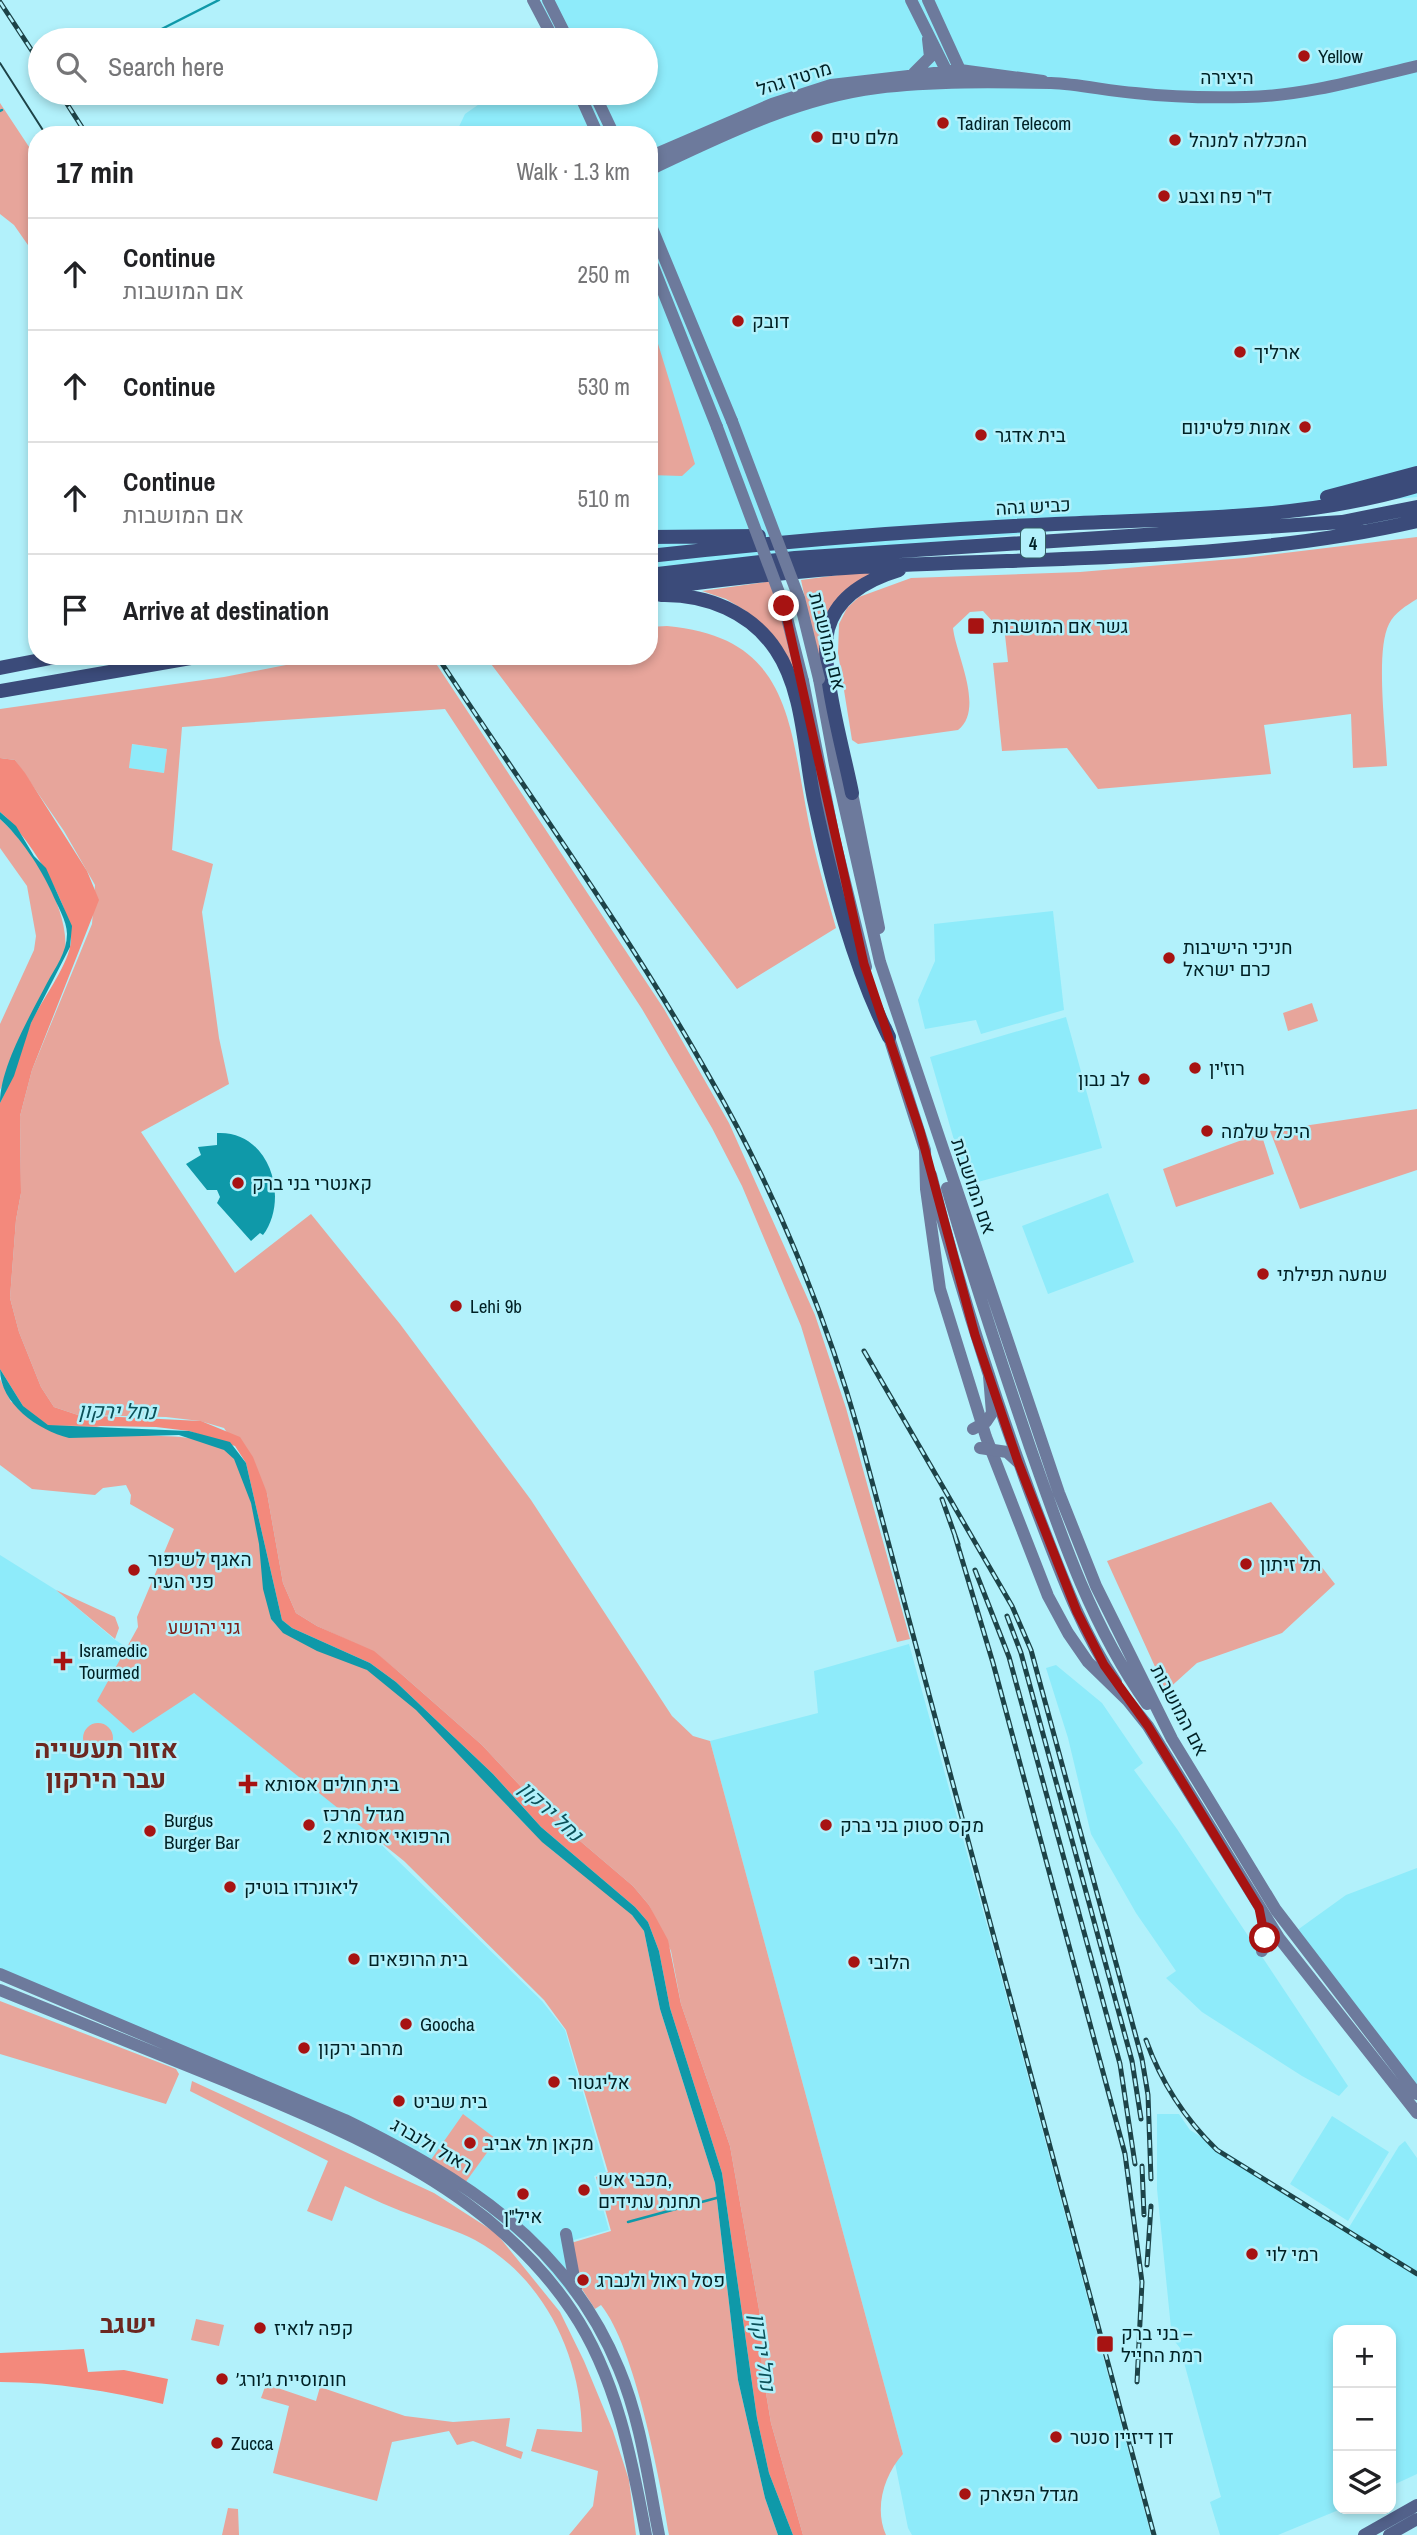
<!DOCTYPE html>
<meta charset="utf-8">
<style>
:root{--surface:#fff;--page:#f6f6f6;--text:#202124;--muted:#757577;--line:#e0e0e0}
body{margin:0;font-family:"Archivo Narrow",Heebo,sans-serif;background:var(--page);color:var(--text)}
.controls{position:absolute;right:21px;bottom:21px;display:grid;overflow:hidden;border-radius:14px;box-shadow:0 4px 10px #0003}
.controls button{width:63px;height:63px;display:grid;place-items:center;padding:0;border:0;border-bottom:2px solid var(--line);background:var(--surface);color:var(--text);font:35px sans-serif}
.stop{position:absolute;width:21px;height:21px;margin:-16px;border:5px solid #a71312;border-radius:50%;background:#fff}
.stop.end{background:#a71312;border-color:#fff;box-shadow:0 2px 7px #0008}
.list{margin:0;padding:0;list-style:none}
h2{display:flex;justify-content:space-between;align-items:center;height:91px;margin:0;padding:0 28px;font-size:30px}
h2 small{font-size:23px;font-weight:400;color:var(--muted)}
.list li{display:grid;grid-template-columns:46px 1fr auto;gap:21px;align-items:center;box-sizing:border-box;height:112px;padding:0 28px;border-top:2px solid var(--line)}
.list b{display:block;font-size:26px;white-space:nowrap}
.list p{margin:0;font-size:23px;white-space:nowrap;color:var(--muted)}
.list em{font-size:23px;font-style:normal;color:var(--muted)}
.icon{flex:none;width:38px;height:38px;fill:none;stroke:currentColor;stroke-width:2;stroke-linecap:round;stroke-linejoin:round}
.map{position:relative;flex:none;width:1417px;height:2535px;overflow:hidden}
.search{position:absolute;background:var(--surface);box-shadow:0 4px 10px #0003;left:28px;top:28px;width:630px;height:77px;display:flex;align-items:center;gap:18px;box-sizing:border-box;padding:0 24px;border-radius:38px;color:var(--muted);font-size:26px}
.panel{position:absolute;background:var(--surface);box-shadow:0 4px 10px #0003;left:28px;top:126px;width:630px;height:539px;border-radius:28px}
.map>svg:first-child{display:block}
</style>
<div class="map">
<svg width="1417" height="2535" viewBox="0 0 1417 2535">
<rect width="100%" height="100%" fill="#b2f1fb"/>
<path fill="#8eebfa" d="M540,0H1417V497L649,569V135H455L465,114L495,93H646V40H559Z
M131,744L167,749L164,773L129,768Z
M1053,911L1064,1010L981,1034L976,1020L925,1029L918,1000L935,961L934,924Z
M1066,1017L1102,1148L967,1185L930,1057Z
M1108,1193L1134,1262L1048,1294L1022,1226Z
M0,1555L56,1590L114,1639L194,1693L358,1822L542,2001L565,2030L606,2172L594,2176L609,2230L570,2241V2295L533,2250L474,2200L363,2136L0,1979Z
M909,1644L996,1958L1151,2535H912L908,2528L895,2463L903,2454L710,1741L818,1713L814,1671Z
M1056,1665L1102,1703L1143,1763L1134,1770L1177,1829L1348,2086L1339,2096L1302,2076L1202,2012L1166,1978L1176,1971L1136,1913L1091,1834L1068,1738L1046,1668Z
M1417,1868V2086L1296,1931L1346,1895Z
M1157,2114H1179L1190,2130L1348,2229L1399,2146L1405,2141L1417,2158V2474L1391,2486V2330H1338V2509H1341L1278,2535H1220L1210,2502L1221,2497L1180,2348L1172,2338L1157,2189Z
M1332,2116L1389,2152L1348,2221L1290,2184Z"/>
<path fill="#e7a59b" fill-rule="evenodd" d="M0,103L37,159V258L14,225L0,214Z
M652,333L655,334L695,464L682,476L649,475V334Z
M1417,537V599C1406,606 1395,612 1389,624C1375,651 1386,733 1387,766L1353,768L1351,714L1264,725L1271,774L1098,789L1067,748L1002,751L993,663L1008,662L1005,635L983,611L970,612L953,628C956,655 985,709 958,730L858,744L852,740L838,653L839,624L847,608L859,597L911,578L1080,572L1244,558Z
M876,570L847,591L819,664L801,580Z
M772,581L802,693L746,611L726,599L702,591Z
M667,626C789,637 789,720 808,819C815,856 826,892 836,928L737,989L485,656H649V627Z
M332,656H431L664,1009L729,1123L815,1315L846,1408L910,1639L897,1642L801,1326L742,1186L712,1128L642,1009L445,709L182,727L172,850L213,864L202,912L219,1038L229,1084L141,1132L235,1273L311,1214L400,1324L531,1500L672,1716L693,1736L710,1741L903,2454C884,2475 874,2508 886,2535H803L771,2423L762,2369L760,2315L730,2146L681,2004L671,1951L649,1905L633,1886L539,1806L482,1745L399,1672L374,1652L317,1626L296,1613L283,1583L267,1493L224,1428L200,1421L166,1417L78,1415L54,1407L41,1387L19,1332L10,1298L16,1220L21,1193L20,1116L32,1070L92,924L95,885L64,831L15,760L0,758V709L224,677ZM132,744L167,749L164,773L129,768Z
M0,819C30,845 70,909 65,950L0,1090V1024L34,950L36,936L27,886L0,848Z
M1312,1003L1318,1021L1288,1031L1283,1013Z
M1417,1109V1170L1300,1209L1270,1131Z
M1261,1133L1274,1174L1176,1207L1163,1169Z
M0,1379L11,1402C52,1412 94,1428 136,1434C167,1439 209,1431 233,1457C254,1481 266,1585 271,1619C297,1650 337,1650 369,1671C436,1717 485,1787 544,1843C576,1873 621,1893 644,1931L660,2009L715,2183L738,2380L765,2498L778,2535H669C660,2480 635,2347 601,2305L595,2309L576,2280L571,2243L611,2231L596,2177L608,2172L566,2030L544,2000L404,1861L194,1693L133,1733L97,1701L138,1627L137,1617L174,1529L130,1504L131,1495L126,1485L103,1488L95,1495L32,1489L0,1465Z
M1271,1502L1335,1584L1282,1633L1197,1663L1166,1691L1107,1561Z
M56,1590L115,1617L119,1628L115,1639Z
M83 1738a15 15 0 1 1 30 0a15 15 0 1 1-30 0Z
M0,2001L176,2069L179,2074L166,2104L0,2054Z
M192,2081L434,2193L496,2233L560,2312L584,2361L613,2431L629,2480L636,2535H569L593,2506L598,2471L531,2451L537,2429L582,2432C581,2355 544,2278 475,2240C458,2231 437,2225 420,2218C394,2209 370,2198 345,2186L332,2221L307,2211L328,2161L190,2091Z
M463,2114L499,2141L494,2143L465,2183L428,2164Z
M196,2319L224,2325L219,2346L191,2340Z
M266,2384L316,2401L320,2387L405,2416L453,2422L510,2418L506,2446L523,2452L521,2459L473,2441L457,2445L449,2431L392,2442L377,2501L273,2473L289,2406L261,2398Z
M228,2508L238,2509L239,2535H222Z"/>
<path fill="#f3897c" d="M0,758L15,760L25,773L87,871L99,900L32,1070L20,1116L21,1193L16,1220L10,1298L19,1332L41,1387L54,1407L78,1415L201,1421L240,1437L253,1457L267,1493L283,1583L296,1613L317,1626L374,1651L399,1672L482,1745L539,1806L633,1886L649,1905L668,1940L681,2004L730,2146L760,2315L762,2369L771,2423L803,2535H793L769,2473L757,2418L722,2173L670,2008L659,1951L648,1922L635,1907L541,1827L493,1774L396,1682L370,1663L292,1628L282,1620L246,1463L235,1446L189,1431L156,1427L48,1425L23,1406L0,1369V1103C14,1077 20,1050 31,1023C42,999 69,965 71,941C73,907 26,832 0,812Z
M84,2349L88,2372L124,2370L168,2379L163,2404C108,2391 56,2382 0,2382V2353Z"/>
<path fill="#0f99a9" d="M0,812L16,826L34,856L46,868L72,926L70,947L31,1023L14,1076L0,1103C0,1067 30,1016 47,983C55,968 67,952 67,934C67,921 57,905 52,893C41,868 20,837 0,819Z
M217,1133C270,1130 290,1199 263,1235L260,1233L251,1241L217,1203L220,1197L217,1190H207L186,1164L201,1155L198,1147L217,1145Z
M0,1369L23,1406L48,1425L189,1431L230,1442L246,1463L282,1620L292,1628L370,1663L396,1682L493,1774L541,1827L635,1907L648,1922L659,1951L670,2008L722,2173L757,2418L769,2473L793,2535H778L765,2498L738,2380L715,2183L660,2009L644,1931L632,1915L542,1842L416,1710L367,1670L317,1651L283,1633L271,1619L263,1589L259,1544L251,1503L234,1459L224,1450L179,1435L69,1438C38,1430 0,1404 0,1369Z"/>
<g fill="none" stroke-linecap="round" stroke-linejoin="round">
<path stroke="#0f99a9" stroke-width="2.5" d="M140,40L219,0
M39,92L40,91
M0,111L2,110
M628,2222L720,2197"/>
<path stroke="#6d7a9c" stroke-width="12" d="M533,0L554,40
M548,0L568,40
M911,0L949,76
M928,0L960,70L956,77
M914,73L930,57L928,39
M579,93L598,135
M594,93L614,135
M649,157L772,104L831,85L960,70L1043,81
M649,170C721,136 797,98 877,88C932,81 996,82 1051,83C1079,84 1108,91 1135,93C1172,97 1210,98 1246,97C1304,96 1362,79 1417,66
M649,221L732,421
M649,256L717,427
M819,679L835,765L880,962L1059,1493L1096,1586L1172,1739L1276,1910L1417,2094
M803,681L834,838L866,967
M852,793L879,928
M886,1028L925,1150L926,1189L940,1289L986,1437L1048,1596L1068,1633L1088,1662L1128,1701L1148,1726L1279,1938L1417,2113
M931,1175C959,1288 995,1399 1036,1509C1059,1568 1080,1629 1116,1682
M947,1188C972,1275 1001,1362 1030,1447C1061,1536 1092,1627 1147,1704
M1262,1951L1265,1938L1263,1919
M0,1974L345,2120C463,2178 567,2242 619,2369C641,2421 648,2480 659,2535
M0,1990C77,2021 154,2052 230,2083C357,2136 493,2192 572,2311C616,2376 632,2459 646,2535
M566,2234L576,2288"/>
<path stroke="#52618a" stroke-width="12" d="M1364,2535L1417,2505
M1389,2535L1417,2519"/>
<path stroke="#3b4b7a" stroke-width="14" d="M1327,497L1417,473
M649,537L759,536
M649,556C784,541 919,530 1055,524C1175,518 1301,521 1417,486
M649,575L795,558L1342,522L1417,507
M649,589C714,581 780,572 845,568C1036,556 1230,564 1417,521
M661,595C706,594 751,612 776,650C805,693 804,756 815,804C832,883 853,965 889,1037
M0,668L61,656
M0,691L202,656
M852,793C844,751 819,668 828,629C837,596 869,579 899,570"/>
<path stroke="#1d4348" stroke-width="2" d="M0,63L46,135"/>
<defs>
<path id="rail" d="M0,2L40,63
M60,93L87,135
M437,656C529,796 628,932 710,1078C773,1186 825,1313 859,1433L1154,2535
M864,1351L1012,1606L1031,1650L1142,2059L1148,2095L1151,2179
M942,1499L958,1544
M955,1536L993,1663L1125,2154L1142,2282L1137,2382
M975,1570L1009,1657L1120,2064L1135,2164
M1007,1616L1021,1653L1132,2061L1141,2119
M1146,2040C1161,2082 1185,2119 1217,2150L1417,2274
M1142,2166L1144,2215
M1147,2265L1151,2206"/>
</defs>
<use href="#rail" stroke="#1d4348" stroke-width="5"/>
<use href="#rail" stroke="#b2f1fb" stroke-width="2.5" stroke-dasharray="8" stroke-linecap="butt"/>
<path stroke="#6d7a9c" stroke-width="12" d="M732,421L799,598L819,679
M717,427L784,606L803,681
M973,1429L986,1422L992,1413L989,1376
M980,1448L1007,1452L1018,1462"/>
</g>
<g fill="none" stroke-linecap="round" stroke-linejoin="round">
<path stroke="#a71312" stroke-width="9" d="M784,606L864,964L920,1131L975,1335L1018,1462L1077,1612L1104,1665L1148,1726L1259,1908L1265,1938"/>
</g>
<g fill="#a71312" stroke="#b2f1fb" stroke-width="2.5">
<circle cx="1304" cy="56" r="7"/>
<circle cx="943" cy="123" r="7"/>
<circle cx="817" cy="137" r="7"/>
<circle cx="1175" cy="140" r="7"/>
<circle cx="1164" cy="196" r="7"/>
<circle cx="738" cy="321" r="7"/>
<circle cx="1240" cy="352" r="7"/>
<circle cx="1305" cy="427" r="7"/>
<circle cx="981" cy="435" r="7"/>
<rect x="967" y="617" width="18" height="18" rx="3.5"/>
<circle cx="1169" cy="958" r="7"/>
<circle cx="1195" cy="1068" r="7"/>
<circle cx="1144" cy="1079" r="7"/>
<circle cx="1207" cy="1131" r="7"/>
<circle cx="238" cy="1183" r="7"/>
<circle cx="1263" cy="1274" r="7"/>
<circle cx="456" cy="1306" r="7"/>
<circle cx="1246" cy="1564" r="7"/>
<circle cx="134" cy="1570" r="7"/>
<path d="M59.5 1650.5h7v7h7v7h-7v7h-7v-7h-7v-7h7z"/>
<path d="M244.5 1773.5h7v7h7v7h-7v7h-7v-7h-7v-7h7z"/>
<circle cx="309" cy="1825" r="7"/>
<circle cx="826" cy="1825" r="7"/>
<circle cx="150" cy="1831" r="7"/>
<circle cx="230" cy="1887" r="7"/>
<circle cx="354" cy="1959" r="7"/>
<circle cx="854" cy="1962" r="7"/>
<circle cx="406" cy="2024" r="7"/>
<circle cx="304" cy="2048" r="7"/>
<circle cx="554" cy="2082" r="7"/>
<circle cx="399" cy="2101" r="7"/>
<circle cx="470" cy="2143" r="7"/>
<circle cx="584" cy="2190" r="7"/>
<circle cx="523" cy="2194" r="7"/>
<circle cx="1252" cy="2254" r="7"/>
<circle cx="583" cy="2280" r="7"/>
<circle cx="260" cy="2328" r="7"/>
<rect x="1096" y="2335" width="18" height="18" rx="3.5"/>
<circle cx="222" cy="2379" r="7"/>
<circle cx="1056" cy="2437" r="7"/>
<circle cx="217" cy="2443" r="7"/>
<circle cx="965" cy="2494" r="7"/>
</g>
<g text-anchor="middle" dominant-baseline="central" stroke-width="5" stroke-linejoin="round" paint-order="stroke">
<rect fill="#b2f1fb" stroke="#355f65" stroke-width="2" x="1021" y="528.5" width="24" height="29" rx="5"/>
<g font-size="18" font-weight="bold" fill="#002125">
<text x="1033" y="543">4</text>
</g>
<g font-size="19" fill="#002125" stroke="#b2f1fb" text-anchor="start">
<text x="1318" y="56">Yellow</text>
<text x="957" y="123">Tadiran Telecom</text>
<text x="831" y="137">מלם טים</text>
<text x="1189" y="140">המכללה למנהל</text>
<text x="1178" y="196">ד"ר פח וצבע</text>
<text x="752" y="321">דובק</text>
<text x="1254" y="352">ארליך</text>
<text x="1291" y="427" text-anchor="end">אמות פלטינום</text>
<text x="995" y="435">בית אדגר</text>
<text x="992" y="626">גשר אם המושבות</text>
<text x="1183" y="947">חניכי הישיבות<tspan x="1183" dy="22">כרם ישראל</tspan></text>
<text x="1209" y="1068">רוז'ין</text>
<text x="1130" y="1079" text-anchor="end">לב נבון</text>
<text x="1221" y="1131">היכל שלמה</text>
<text x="252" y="1183">קאנטרי בני ברק</text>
<text x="1277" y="1274">שמעה תפילתי</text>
<text x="470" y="1306">Lehi 9b</text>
<text x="148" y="1559">האגף לשיפור<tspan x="148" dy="22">פני העיר</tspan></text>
<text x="1260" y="1564">תל זיתון</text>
<text x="79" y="1650">Isramedic<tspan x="79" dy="22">Tourmed</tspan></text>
<text x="264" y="1784">בית חולים אסותא</text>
<text x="323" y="1814">מגדל מרכז<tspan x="323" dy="22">הרפואי אסותא 2</tspan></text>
<text x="164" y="1820">Burgus<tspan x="164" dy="22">Burger Bar</tspan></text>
<text x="840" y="1825">מקס סטוק בני ברק</text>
<text x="244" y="1887">ליאונרדו בוטיק</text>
<text x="368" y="1959">בית הרופאים</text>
<text x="868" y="1962">הלובי</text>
<text x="420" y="2024">Goocha</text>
<text x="318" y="2048">מרחב ירקון</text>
<text x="568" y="2082">אליגטור</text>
<text x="413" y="2101">בית שביט</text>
<text x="484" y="2143">מקאן תל אביב</text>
<text x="598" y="2179">מכבי אש,<tspan x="598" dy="22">תחנת עתידים</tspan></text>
<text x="523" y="2216" text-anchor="middle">איל"ן</text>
<text x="1266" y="2254">רמי לוי</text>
<text x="597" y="2280">פסל ראול ולנברג</text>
<text x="274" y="2328">קפה לואיז</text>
<text x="1121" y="2333">בני ברק –<tspan x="1121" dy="22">רמת החייל</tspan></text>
<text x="236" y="2379">חומוסיית ג׳ורג׳</text>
<text x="1070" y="2437">דן דיזיין סנטר</text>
<text x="231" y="2443">Zucca</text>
<text x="979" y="2494">מגדל הפארק</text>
</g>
<g font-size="19" fill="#002125" stroke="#b2f1fb">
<text x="1227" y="77">היצירה</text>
<text transform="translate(794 78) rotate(-17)">מרטין גהל</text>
<text transform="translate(1033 506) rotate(-3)">כביש גהה</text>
<text transform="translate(828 641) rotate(76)">אם המושבות</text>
<text transform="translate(974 1186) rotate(71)">אם המושבות</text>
<text transform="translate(1180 1710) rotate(62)">אם המושבות</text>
<text transform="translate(432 2145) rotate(30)">ראול ולנברג</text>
</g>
<g font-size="19" fill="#7b1d17" stroke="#b2f1fb">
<text x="204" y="1627">גני יהושע</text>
</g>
<g font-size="21" font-style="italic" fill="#0b5159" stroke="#b2f1fb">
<text transform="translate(117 1411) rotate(1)">נחל ירקון</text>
<text transform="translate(551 1811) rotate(43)">נחל ירקון</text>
<text transform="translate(763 2352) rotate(82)">נחל ירקון</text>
</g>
<g font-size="26" font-weight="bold" fill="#6c2720" stroke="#b2f1fb">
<text x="106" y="1748">אזור תעשייה<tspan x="106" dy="30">עבר הירקון</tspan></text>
<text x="128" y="2323">ישגב</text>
</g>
</g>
</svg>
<div class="controls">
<button>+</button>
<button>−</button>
<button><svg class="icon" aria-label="layers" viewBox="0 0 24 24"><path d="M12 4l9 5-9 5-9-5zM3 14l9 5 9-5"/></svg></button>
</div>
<div class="stop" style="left:1265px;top:1938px"></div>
<div class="stop end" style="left:784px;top:606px"></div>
<div class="search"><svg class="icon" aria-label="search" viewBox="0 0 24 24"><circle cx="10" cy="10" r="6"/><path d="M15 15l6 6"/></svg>Search here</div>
<section class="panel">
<h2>17 min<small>Walk · 1.3 km</small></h2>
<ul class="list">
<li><svg class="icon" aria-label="ahead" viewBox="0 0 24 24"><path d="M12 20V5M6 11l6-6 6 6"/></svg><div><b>Continue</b><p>אם המושבות</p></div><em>250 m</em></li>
<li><svg class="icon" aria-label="ahead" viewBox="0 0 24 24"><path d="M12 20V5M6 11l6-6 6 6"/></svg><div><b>Continue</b></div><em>530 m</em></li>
<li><svg class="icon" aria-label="ahead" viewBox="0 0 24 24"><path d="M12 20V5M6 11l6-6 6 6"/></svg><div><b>Continue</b><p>אם המושבות</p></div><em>510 m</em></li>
<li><svg class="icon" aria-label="arrive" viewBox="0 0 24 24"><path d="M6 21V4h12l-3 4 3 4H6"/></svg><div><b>Arrive at destination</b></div></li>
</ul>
</section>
</div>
